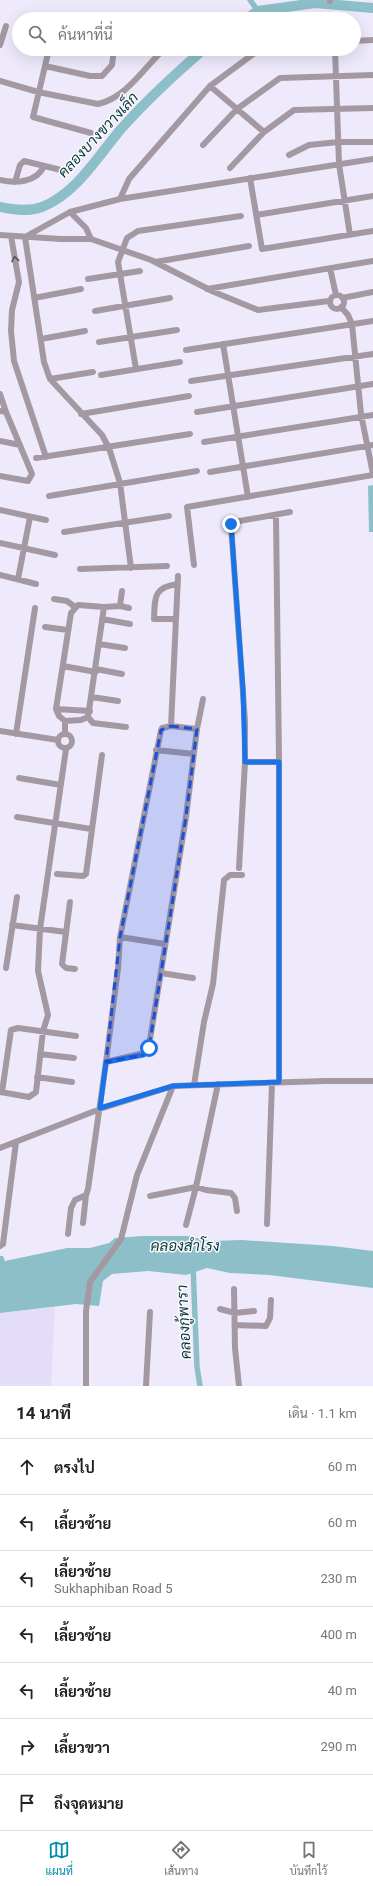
<!DOCTYPE html>
<html lang="th">
<meta charset="utf-8">
<style>
:root{--surface:#fff;--page:#f6f6f6;--text:#222;--muted:#767676;--line:#e0e0e0;--accent:#008daa}
body{margin:0;font-family:Roboto,Sarabun,sans-serif;background:var(--page);color:var(--text)}
.stop{position:absolute;width:12px;height:12px;margin:-9px;border:3px solid #1a73e8;border-radius:50%;background:#fff}
.stop.end{background:#1a73e8;border-color:#fff;box-shadow:0 1px 4px #0008}
.list{margin:0;padding:0;list-style:none}
h2{display:flex;justify-content:space-between;align-items:center;height:52px;margin:0;padding:0 16px;font-size:17px}
h2 small{font-size:13px;font-weight:400;color:var(--muted)}
.list li{display:grid;grid-template-columns:26px 1fr auto;gap:12px;align-items:center;box-sizing:border-box;height:56px;padding:0 16px;border-top:1px solid var(--line)}
.list b{display:block;font-size:15px;white-space:nowrap}
.list p{margin:0;font-size:13px;white-space:nowrap;color:var(--muted)}
.list em{font-size:13px;font-style:normal;color:var(--muted)}
.icon{flex:none;width:22px;height:22px;fill:none;stroke:currentColor;stroke-width:2;stroke-linecap:round;stroke-linejoin:round}
.map{position:relative;flex:none;width:373px;height:1386px;overflow:hidden}
.search{position:absolute;background:var(--surface);box-shadow:0 4px 16px #0002;left:12px;right:12px;top:12px;height:44px;display:flex;align-items:center;gap:10px;box-sizing:border-box;padding:0 14px;border-radius:22px;color:var(--muted);font-size:15px}
.sheet{height:444px;background:var(--surface)}
nav{display:flex;justify-content:space-around;align-items:center;box-sizing:border-box;height:56px;border-top:1px solid var(--line);background:var(--surface);font-size:11px;color:var(--muted)}
nav a{display:grid;justify-items:center;gap:2px}
nav .on{color:var(--accent)}
.map>svg:first-child{display:block}
</style>
<div class="map">
<svg width="373" height="1386" viewBox="0 0 373 1386">
<rect width="100%" height="100%" fill="#eeeafc"/>
<path fill="#e3ddfa" d="M55,1307L51,1386H0V1313Z"/>
<path fill="#8dbfc8" d="M373,485V532H369L368,486Z
M143,1236H188L209,1241L242,1240L333,1246L373,1251V1288L269,1275L230,1273L207,1268L186,1275L148,1271L112,1274L103,1281L99,1306L76,1304L0,1313V1256H3L5,1261L67,1248H90L109,1243L115,1238Z"/>
<g fill="none" stroke-linecap="round" stroke-linejoin="round">
<path stroke="#8dbfc8" stroke-width="5.5" d="M250,0L258,11
M193,1265L197,1367L200,1386"/>
<path stroke="#8dbfc8" stroke-width="10" d="M246,19L258,11L315,3L373,8
M0,207C14,210 28,212 42,207C76,194 98,156 121,129C146,101 175,74 204,49"/>
<path stroke="#a499a2" stroke-width="6" d="M330,1V0
M354,41L373,40
M0,45L6,26
M49,49L33,117L91,133
M335,49L339,164L350,235
M45,66L90,76H102L112,65L114,49
M0,81L38,92L98,104C126,98 144,68 164,49
M210,86L264,132
M203,145L237,109L280,78L373,75
M289,155L309,145L338,142H373
M230,168L264,132L294,110L373,108
M250,178L262,249L373,231
M0,180C16,184 37,182 44,166
M15,182L20,165L24,161L61,170
M120,199L129,179L210,86L260,49
M256,215L373,196
M0,235L61,239H91L86,228L70,212
M11,236L19,282L12,310L11,331L14,361L46,457
M25,237L70,212L120,199L373,159
M25,237L44,362L50,379L102,435L109,448L120,483L131,568
M91,239L151,260L214,292L258,310L329,301
M155,262L249,246
M330,268L336,295
M88,279L140,271
M207,289L373,261
M330 302a7 7 0 1 1 14 0a7 7 0 1 1-14 0Z
M34,298L81,289
M342,298L373,292
M341,307L348,315L352,324L361,414L373,474
M95,311L170,298
M41,339L85,331
M99,342L177,330
M223,344L248,497
M186,350L373,321
M136,369L118,262L127,238L138,231L241,216
M101,375L180,362
M50,379L93,372
M191,381L373,354
M0,394L6,412
M0,411L6,412L32,474L28,481L0,476
M197,412L373,384
M81,414L189,396
M0,441L20,445
M204,442L373,415
M36,458L190,434
M210,472L373,445
M49,496L197,471
M0,510L46,520
M276,516L279,762V1082
M64,532L169,516
M0,543L55,555
M194,565L187,507L373,475
M80,569L167,566
M0,575L36,584
M18,579L30,517
M54,599L67,601L75,607
M120,606L122,591
M104,607L120,606L129,608
M102,619L130,624
M176,619H154C155,598 153,587 178,584
M45,627L68,630
M99,644L125,648
M63,666L96,672
M96,669L122,674
M92,697L118,701
M56,709L90,711
M88,717L93,723L126,727
M171,726L178,576
M0,731L58,740
M58 741a7 7 0 1 1 14 0a7 7 0 1 1-14 0Z
M16,734L35,608
M65,734V721L59,716L56,709L71,613L78,605L104,607L88,717L81,720L65,721
M156,750L194,754
M245,762H279
M19,778L61,785
M17,817L91,829
M239,868L245,762V721L231,525L234,522L290,512
M57,874L83,876L86,874L102,755
M70,902L62,964L66,968L75,969
M12,925L66,932
M120,937L165,944
M6,968L17,897
M161,973L193,978
M40,1054L74,1058
M106,1062L148,1052L186,817L197,729L203,699
M37,1077L72,1082
M194,1085L204,1022L213,984L224,880L230,875H242
M0,1092L29,1097L36,1092L43,1031L48,1015L38,971L40,929L66,749
M2,1092L11,1030L18,1028L76,1036
M0,1148L100,1109L173,1086L325,1081H373
M150,1196L196,1187L218,1084
M83,1223L86,1195
M267,1224L272,1083
M186,1225L196,1187L206,1190L231,1193L235,1198L237,1211
M68,1234L71,1208L75,1200L86,1195L88,1189L106,1062L118,968L120,937L161,730L162,728L171,726L197,729
M0,1246L3,1244L16,1142
M234,1289L235,1348L239,1386
M220,1309L235,1313L254,1311
M235,1325L266,1326L270,1318L271,1300
M86,1386V1311L90,1282L121,1239L137,1175L173,1086
M146,1386L150,1312"/>
</g>
<defs><path id="oneway-chevron" d="M-2-3.5L2.5 0L-2 3.5" fill="none" stroke-width="1.6" stroke-linecap="round" stroke-linejoin="round"/></defs>
<use stroke="#58525c" href="#oneway-chevron" transform="translate(15 259) rotate(-100)"/>
<g fill="none" stroke-linecap="round" stroke-linejoin="round">
<path stroke="#1a73e8" stroke-width="5" d="M149,1048L148,1052L143,1055L106,1062L100,1108L173,1086L279,1082V762H245L243,690L231,524"/>
</g>
<path fill="#1d4ed8" fill-opacity="0.2" stroke="#1d4ed8" stroke-width="3" stroke-dasharray="8 5" stroke-linejoin="round" d="M171,726L197,729L186,817L149,1048L143,1055L106,1062L120,937L161,730Z"/>
<g text-anchor="middle" dominant-baseline="central" stroke-width="3" stroke-linejoin="round" paint-order="stroke">
<g font-size="15" font-style="italic" fill="#0a3a41" stroke="#fafafa">
<text transform="translate(98 135) rotate(-47)">คลองบางขวางเล็ก</text>
<text x="185" y="1246">คลองสำโรง</text>
<text transform="translate(184 1322) rotate(-93)">คลองกู้พารา</text>
</g>
</g>
</svg>
<div class="stop" style="left:149px;top:1048px"></div>
<div class="stop end" style="left:231px;top:524px"></div>
<div class="search"><svg class="icon" aria-label="search" viewBox="0 0 24 24"><circle cx="10" cy="10" r="6"/><path d="M15 15l6 6"/></svg>ค้นหาที่นี่</div>
</div>
<section class="sheet">
<h2>14 นาที<small>เดิน · 1.1 km</small></h2>
<ul class="list">
<li><svg class="icon" aria-label="ahead" viewBox="0 0 24 24"><path d="M12 20V5M6 11l6-6 6 6"/></svg><div><b>ตรงไป</b></div><em>60 m</em></li>
<li><svg class="icon" aria-label="left" viewBox="0 0 24 24"><path d="M17 20v-9H6M10 6l-5 5 5 5"/></svg><div><b>เลี้ยวซ้าย</b></div><em>60 m</em></li>
<li><svg class="icon" aria-label="left" viewBox="0 0 24 24"><path d="M17 20v-9H6M10 6l-5 5 5 5"/></svg><div><b>เลี้ยวซ้าย</b><p>Sukhaphiban Road 5</p></div><em>230 m</em></li>
<li><svg class="icon" aria-label="left" viewBox="0 0 24 24"><path d="M17 20v-9H6M10 6l-5 5 5 5"/></svg><div><b>เลี้ยวซ้าย</b></div><em>400 m</em></li>
<li><svg class="icon" aria-label="left" viewBox="0 0 24 24"><path d="M17 20v-9H6M10 6l-5 5 5 5"/></svg><div><b>เลี้ยวซ้าย</b></div><em>40 m</em></li>
<li><svg class="icon" aria-label="right" viewBox="0 0 24 24"><path d="M7 20v-9h11M14 6l5 5-5 5"/></svg><div><b>เลี้ยวขวา</b></div><em>290 m</em></li>
<li><svg class="icon" aria-label="arrive" viewBox="0 0 24 24"><path d="M6 21V4h12l-3 4 3 4H6"/></svg><div><b>ถึงจุดหมาย</b></div></li>
</ul>
</section>
<nav>
<a class="on"><svg class="icon" aria-label="map" viewBox="0 0 24 24"><path d="M3 6l6-2 6 2 6-2v14l-6 2-6-2-6 2zM9 4v14M15 6v14"/></svg>แผนที่</a>
<a><svg class="icon" aria-label="directions" viewBox="0 0 24 24"><path d="M12 3l9 9-9 9-9-9zM9 14v-3h6M13 9l2 2-2 2"/></svg>เส้นทาง</a>
<a><svg class="icon" aria-label="saved" viewBox="0 0 24 24"><path d="M7 4h10v16l-5-4-5 4z"/></svg>บันทึกไว้</a>
</nav>
